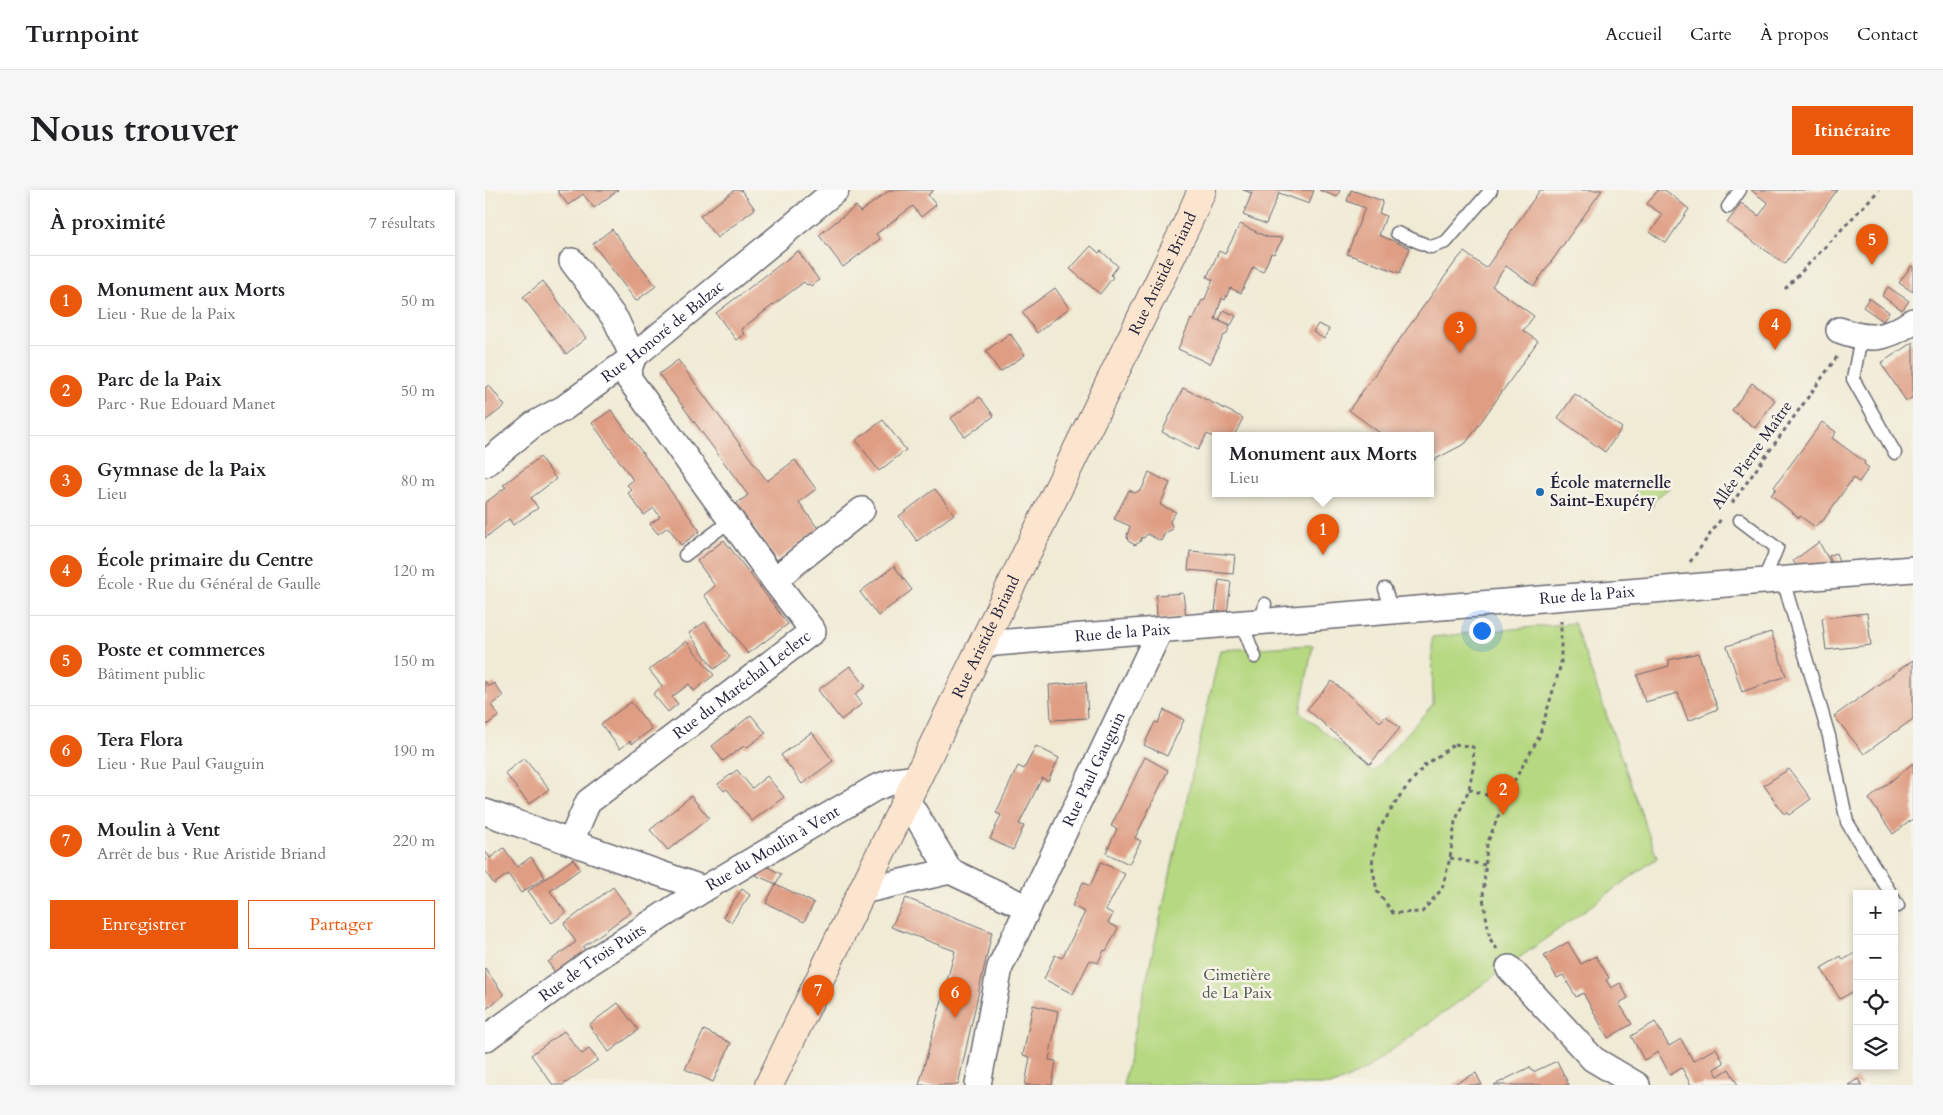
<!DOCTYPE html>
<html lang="fr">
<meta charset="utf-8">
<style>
:root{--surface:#fff;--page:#f6f6f6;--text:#202124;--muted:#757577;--line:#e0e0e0;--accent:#ea580c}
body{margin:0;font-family:Cardo,serif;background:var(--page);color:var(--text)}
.controls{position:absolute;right:15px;bottom:15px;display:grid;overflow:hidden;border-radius:0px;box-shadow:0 2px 8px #0003}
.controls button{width:45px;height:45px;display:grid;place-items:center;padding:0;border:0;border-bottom:1px solid var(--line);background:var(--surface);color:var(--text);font:25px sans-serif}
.you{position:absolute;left:996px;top:440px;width:18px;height:18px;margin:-12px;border:4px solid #fff;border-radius:50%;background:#1a73e8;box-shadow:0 0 0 8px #1a73e833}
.badge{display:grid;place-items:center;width:32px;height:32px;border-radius:50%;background:var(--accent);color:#fff;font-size:16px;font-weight:700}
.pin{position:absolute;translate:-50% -41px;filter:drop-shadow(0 1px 2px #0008)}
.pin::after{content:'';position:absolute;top:26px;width:18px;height:15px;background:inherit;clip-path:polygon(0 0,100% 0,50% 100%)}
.popup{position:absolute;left:727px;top:242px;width:222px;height:65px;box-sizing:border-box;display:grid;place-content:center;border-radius:0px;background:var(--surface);filter:drop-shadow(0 1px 4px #0005);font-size:16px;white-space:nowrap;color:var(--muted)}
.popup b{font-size:19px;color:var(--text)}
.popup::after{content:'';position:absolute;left:50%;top:100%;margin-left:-10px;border:10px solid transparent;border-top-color:var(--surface)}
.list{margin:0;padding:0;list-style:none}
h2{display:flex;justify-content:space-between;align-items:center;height:65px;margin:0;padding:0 20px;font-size:21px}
h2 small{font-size:16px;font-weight:400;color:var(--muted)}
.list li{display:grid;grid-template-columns:32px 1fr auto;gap:15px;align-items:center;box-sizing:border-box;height:90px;padding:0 20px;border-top:1px solid var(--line)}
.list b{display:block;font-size:19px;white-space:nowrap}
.list p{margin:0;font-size:16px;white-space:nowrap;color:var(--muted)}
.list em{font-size:16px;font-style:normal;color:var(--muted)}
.actions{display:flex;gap:10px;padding:15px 20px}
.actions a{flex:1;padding:11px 0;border:1px solid var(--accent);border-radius:0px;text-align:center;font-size:18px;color:var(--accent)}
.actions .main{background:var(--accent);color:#fff}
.icon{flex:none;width:28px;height:28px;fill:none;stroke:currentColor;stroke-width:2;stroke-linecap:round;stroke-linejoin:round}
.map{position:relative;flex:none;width:1428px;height:895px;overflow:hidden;border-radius:0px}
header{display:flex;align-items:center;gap:30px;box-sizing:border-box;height:70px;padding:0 25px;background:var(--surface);border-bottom:1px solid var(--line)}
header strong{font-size:24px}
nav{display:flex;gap:28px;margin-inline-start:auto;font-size:18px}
.intro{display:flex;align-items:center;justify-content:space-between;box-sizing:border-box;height:120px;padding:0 30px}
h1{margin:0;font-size:35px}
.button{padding:12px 22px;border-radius:0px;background:var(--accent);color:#fff;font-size:18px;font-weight:700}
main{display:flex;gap:30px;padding:0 30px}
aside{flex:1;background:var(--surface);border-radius:0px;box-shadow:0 2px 8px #0003}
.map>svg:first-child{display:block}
</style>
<header>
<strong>Turnpoint</strong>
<nav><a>Accueil</a><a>Carte</a><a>À propos</a><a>Contact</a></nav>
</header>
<div class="intro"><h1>Nous trouver</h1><a class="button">Itinéraire</a></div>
<main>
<aside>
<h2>À proximité<small>7 résultats</small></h2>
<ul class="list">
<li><span class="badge">1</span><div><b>Monument aux Morts</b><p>Lieu · Rue de la Paix</p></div><em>50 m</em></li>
<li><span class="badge">2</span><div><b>Parc de la Paix</b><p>Parc · Rue Edouard Manet</p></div><em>50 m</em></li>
<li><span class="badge">3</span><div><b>Gymnase de la Paix</b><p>Lieu</p></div><em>80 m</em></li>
<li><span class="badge">4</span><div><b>École primaire du Centre</b><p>École · Rue du Général de Gaulle</p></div><em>120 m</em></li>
<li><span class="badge">5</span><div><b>Poste et commerces</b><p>Bâtiment public</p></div><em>150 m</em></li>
<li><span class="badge">6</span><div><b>Tera Flora</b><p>Lieu · Rue Paul Gauguin</p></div><em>190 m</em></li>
<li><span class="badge">7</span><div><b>Moulin à Vent</b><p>Arrêt de bus · Rue Aristide Briand</p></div><em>220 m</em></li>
</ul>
<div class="actions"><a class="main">Enregistrer</a><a>Partager</a></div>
</aside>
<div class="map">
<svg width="1428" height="895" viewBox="0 0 1428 895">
<rect width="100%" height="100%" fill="#f7f3e8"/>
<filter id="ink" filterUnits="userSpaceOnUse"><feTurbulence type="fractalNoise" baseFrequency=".02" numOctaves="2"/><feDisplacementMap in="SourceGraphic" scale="10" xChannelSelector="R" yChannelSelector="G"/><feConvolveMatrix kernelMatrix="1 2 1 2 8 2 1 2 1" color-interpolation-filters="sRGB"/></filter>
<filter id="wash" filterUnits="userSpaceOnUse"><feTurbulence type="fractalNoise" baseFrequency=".0096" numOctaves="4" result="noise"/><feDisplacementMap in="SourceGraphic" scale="20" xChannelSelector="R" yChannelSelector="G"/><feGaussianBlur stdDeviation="1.12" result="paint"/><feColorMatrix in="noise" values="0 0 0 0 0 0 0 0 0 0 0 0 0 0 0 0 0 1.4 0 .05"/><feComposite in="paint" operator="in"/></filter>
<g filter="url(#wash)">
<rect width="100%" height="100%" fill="#f0ebd5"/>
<path fill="#b5d880" stroke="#6c7d5e" d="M1174,283L1184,298L1169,310L1168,316L1150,315V292H1166Z
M1089,433L1172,668L878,881L848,895H638L735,460L828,455L815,522L888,582L948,514L947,447Z"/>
<g id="blocks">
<path fill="#df9e84" d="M72,0H133L109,18L98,4L83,15Z
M250,0H256L270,19L232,48L215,26Z
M405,0H449L443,5L451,15L436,27L428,16L391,44L395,49L358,77L334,45L371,16L375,22Z
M758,0H829L824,14L794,3L781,34L758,25L767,3Z
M834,0H855L852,7Z
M866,0L898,11L894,23L901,26L894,45L925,58L915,83L862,64L880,18L862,11Z
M1055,0H1117L1049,96L1021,76L1007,96L1049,126L1038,141L1053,151L981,253L947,271L946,270V246H899L864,220L971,71L979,62L1001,78Z
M1173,0H1180L1204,19L1181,53L1165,42L1178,25L1162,14Z
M1266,0H1352L1300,74L1242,33L1256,13L1274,26L1279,19L1283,13Z
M755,34L782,47L798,48L789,64L786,63L778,82L768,77L756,103L745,98L740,110L737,108L730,129L745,136L741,145H739L725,174L693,159L706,129L708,130L717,110L719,111L728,90L722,87L734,61L740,64Z
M127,39L171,96L151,111L108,54Z
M606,56L614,63L616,61L633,76L626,85L628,87L615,104L585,79Z
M313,61L334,90L326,96L324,94L322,95L319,92L256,139L259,144L251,150L231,123Z
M1426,76L1428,77V102L1414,93Z
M58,91L101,148L81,164L38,107Z
M1403,97L1424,111L1417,120L1397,106Z
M570,98L584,118L552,143L537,122Z
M1384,108L1404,122L1398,131L1378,117Z
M739,120L751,126L746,135L734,130Z
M833,134L844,139L839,149L828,142Z
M525,143L540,165L515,182L501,161Z
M1428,152V207L1421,211L1396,173Z
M193,170L282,291L310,270L331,299L314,312L334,340L292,370L251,314L263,305L174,184Z
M1267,193L1290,210L1270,238L1247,220Z
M4,195L20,216L0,231V198Z
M698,198L758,228L749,246L730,248L722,244L713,260L677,242Z
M1090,204L1137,238L1120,262L1073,228Z
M495,207L509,226L480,247L466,228Z
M126,220L215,341L196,355L183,337L173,344L165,334L175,327L169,318L159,325L143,303L147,300L142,295L148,290L107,233Z
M398,230L421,260L394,281L371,250Z
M1337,232L1351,242L1347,248L1380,272L1379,274L1384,278L1374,292L1368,288L1337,332L1335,331L1330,337L1315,326L1314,328L1286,305L1291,299L1289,297Z
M55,267L71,289L46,308L53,318L28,335L24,329L0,348V313L21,297L18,295Z
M664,282L685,293L675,315L691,322L685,331L688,339L680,343L676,351L662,344L659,348L657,347L655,352L650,355L643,351L642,346L645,336L629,329L644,300L650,303L657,299Z
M450,299L469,324L432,351L414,326Z
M239,350L303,434L263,464L219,405L230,396L212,371Z
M1334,352L1350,381L1344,366L1351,363L1357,380L1350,381L1318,383L1308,371Z
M705,361L750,365L748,384L703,380Z
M409,376L427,400L393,426L375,402Z
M734,390L746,392L742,424L730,422Z
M698,403L701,427L672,429L671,405Z
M1382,423L1386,455L1341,460L1337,428Z
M220,432L245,467L229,479L204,443Z
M1286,442L1301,486L1257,502L1242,456Z
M201,451L229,485L209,501L204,494L187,507L193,514L183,522L168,504L177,496L164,480Z
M1213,463L1233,519L1203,531L1193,503L1160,512L1152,485L1184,476V470Z
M1428,470V529L1379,564L1349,526Z
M365,476L381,496L370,504L377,514L356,530L333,500Z
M0,491L4,496L9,493L18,506L6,515L14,526L0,536Z
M847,491L895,532L901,526L915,538L885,574L822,519Z
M601,492L603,528L566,530L564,495Z
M146,512L167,539L147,554L145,551L135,559L116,534Z
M679,520L699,530L682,566L659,555L670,532L673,533Z
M266,525L281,543L261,558L259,556L238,571L227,556Z
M327,542L348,571L317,594L296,565Z
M551,556L574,568L563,591L557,588L534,634L539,636L528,660L505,649L516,625L511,623L533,576L539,579Z
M660,567L683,580L650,648L656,651L644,674L621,663L632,639L626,636Z
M39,568L64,599L44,614L20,583Z
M1428,573V629L1408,644L1384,609Z
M1304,579L1326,609L1304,625L1302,623H1298L1279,595Z
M252,580L267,598L282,586L299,607L267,631L242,599L239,601L233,594Z
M206,606L224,628L183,660L165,640Z
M19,658L32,677L46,667L60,687L36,703L23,684L9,694L0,681V661L5,668Z
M88,669L95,679L65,701L81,723L67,733L43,701Z
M616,672L640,684L621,720L628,724L623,733L633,738L621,761L619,760L613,773L605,770L588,804L559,789L570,765L577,768L600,722L587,716L598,692L605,696Z
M283,677L296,684L291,694L270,685Z
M291,694L329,713L319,732L281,713Z
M128,697L146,722L98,757L103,765L73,787L63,772L91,752L79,734Z
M257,699L265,705L246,732L238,727Z
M421,708L507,742L473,895H434L470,761L406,737Z
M1083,752L1096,774L1111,766L1124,788L1121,790L1126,798L1135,793L1143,808L1134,813L1147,834L1123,848L1098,803L1091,807L1078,785L1072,788L1059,766Z
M1372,762V799L1355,809L1336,778L1356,766L1358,770Z
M0,778L19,805L0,820Z
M133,813L153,840L124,862L104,835Z
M548,815L573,821L564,870L571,871L567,895H540L545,867L538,865Z
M1170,832L1184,856L1196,849L1208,871L1231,858L1239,873L1229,879L1233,886L1244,879L1253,895H1221L1220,893L1217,895H1206L1197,878L1185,885L1173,862L1159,870L1146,846Z
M219,840L246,853L228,892L200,879Z
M79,841L97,864L104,859L113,870L78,895H68L46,865Z
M1072,871L1084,895H1009L1045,877L1048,882Z
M991,883L997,895H967Z
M1373,889L1377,895H1363Z"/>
</g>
</g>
<g filter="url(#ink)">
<use href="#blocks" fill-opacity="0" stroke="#6a6871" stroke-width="1"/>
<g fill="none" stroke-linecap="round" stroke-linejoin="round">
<defs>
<path id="lane" d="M1243,17L1255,0
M912,43L946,57L961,52L1006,0
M1376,147L1368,189L1410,263
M1255,330L1292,358L1278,392
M200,365L245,331
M1298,390L1344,546L1362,632L1406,704
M900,399L907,421
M776,432L780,414
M757,434L770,467
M1409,709L1413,716"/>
<g id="street">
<path d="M87,71L131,130L148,167L142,186L289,390"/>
<path d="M1354,140C1384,151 1401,150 1428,131"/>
<path id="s1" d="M0,274L49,234L79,218L148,167L351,0"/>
<path id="s2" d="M498,454L1428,379"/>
<path d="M422,610L465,681L543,718"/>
<path id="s3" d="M0,622L219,699L390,598L409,591L433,588"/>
<path id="s4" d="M86,651L103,612L328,441L289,390L377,320"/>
<path d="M377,701L465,681"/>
<path d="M1024,778L1108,869L1152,895"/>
<path id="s5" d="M0,849L104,773L219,699"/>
<path id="s6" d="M493,895L515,777L675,440"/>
</g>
<g id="secondary">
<path id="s7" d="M284,895L366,724L702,34L717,0"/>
</g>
</defs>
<use href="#lane" stroke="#6a6871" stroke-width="15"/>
<use href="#street" stroke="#6a6871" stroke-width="28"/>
<use href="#secondary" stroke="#6a6871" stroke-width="30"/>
<path stroke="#6a6871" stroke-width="3" stroke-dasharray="4 4" stroke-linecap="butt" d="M1300,99L1394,0
M1247,313L1354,164
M1205,372L1236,329
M970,554L988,557L989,573L984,599L970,632L965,668L957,699L937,722L908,723L892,701L887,674L893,641L916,604L940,575Z
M984,599L1019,611
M965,668L1000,675
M1012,759L1005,749L998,708L1002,654L1023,602L1054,547L1076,474V431"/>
<use href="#lane" stroke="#fff" stroke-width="12"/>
<use href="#street" stroke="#fff" stroke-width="25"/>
<use href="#secondary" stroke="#fce5cf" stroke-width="28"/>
</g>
</g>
<circle fill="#1f6fb2" stroke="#f7f3e8" stroke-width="2" cx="1055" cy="302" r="5"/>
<g text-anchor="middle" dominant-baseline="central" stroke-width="5" stroke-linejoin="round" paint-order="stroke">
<g font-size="16" fill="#22223b" stroke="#f7f3e8">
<text stroke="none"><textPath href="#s7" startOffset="902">Rue Aristide Briand</textPath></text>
<text stroke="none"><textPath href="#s1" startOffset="222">Rue Honoré de Balzac</textPath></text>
<text transform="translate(1267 265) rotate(-55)">Allée Pierre Maître</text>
<text stroke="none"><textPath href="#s2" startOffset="606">Rue de la Paix</textPath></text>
<text stroke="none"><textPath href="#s2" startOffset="140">Rue de la Paix</textPath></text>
<text stroke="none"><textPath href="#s7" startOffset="498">Rue Aristide Briand</textPath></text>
<text stroke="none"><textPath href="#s4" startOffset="236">Rue du Maréchal Leclerc</textPath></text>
<text stroke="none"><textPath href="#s6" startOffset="339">Rue Paul Gauguin</textPath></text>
<text stroke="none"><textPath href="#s3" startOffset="312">Rue du Moulin à Vent</textPath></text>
<text stroke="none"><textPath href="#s5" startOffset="132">Rue de Trois Puits</textPath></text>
</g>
<g font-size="16" font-weight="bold" fill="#22223b" stroke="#f7f3e8" text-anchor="start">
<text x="1065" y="293">École maternelle<tspan x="1065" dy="18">Saint-Exupéry</tspan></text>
</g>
<g font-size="16" fill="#4e5950" stroke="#f7f3e8">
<text x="752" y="785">Cimetière<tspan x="752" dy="18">de La Paix</tspan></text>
</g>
</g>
</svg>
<div class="controls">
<button>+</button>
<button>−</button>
<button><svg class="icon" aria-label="locate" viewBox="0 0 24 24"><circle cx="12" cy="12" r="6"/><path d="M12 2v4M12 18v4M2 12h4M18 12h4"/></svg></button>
<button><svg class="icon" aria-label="layers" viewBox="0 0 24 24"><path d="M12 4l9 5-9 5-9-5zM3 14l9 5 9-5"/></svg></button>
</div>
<div class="you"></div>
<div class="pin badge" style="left:838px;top:365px">1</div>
<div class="popup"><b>Monument aux Morts</b>Lieu</div>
<div class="pin badge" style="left:1018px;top:625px">2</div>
<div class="pin badge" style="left:975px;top:163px">3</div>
<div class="pin badge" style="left:1290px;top:160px">4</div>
<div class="pin badge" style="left:1387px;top:75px">5</div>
<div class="pin badge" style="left:470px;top:828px">6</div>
<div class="pin badge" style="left:333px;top:826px">7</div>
</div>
</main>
